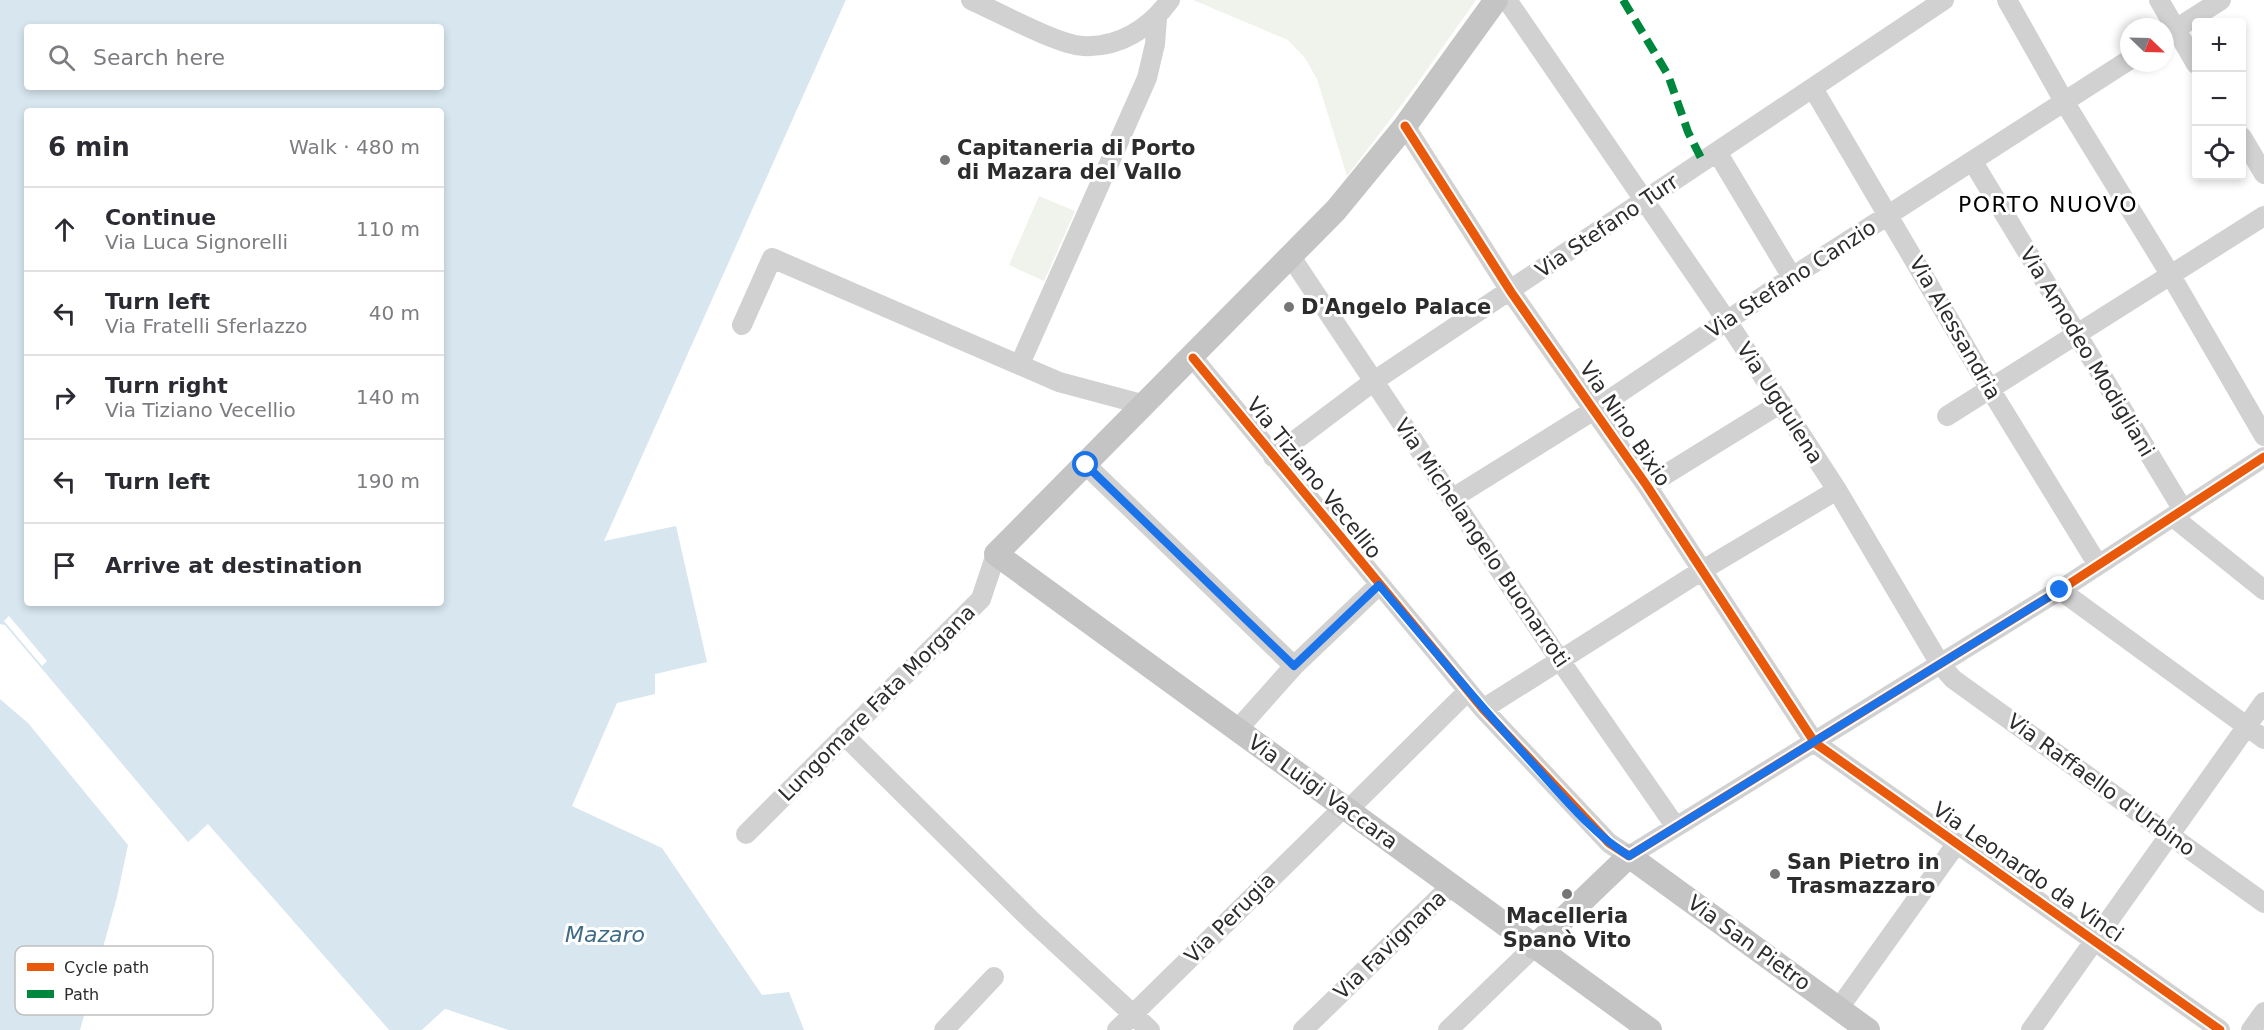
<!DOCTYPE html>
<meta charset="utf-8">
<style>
:root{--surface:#fff;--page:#f7f7f7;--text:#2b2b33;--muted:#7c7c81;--line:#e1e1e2}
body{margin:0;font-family:"DejaVu Sans",sans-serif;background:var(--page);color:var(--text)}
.controls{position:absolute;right:18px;top:18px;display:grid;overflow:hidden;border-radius:6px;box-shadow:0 3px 9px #0003}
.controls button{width:54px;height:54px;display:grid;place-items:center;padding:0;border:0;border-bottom:2px solid var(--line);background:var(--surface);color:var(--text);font:30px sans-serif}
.compass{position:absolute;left:2120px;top:18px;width:54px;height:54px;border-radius:50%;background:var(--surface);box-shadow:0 3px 9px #0003;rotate:113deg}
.stop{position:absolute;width:18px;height:18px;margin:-14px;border:4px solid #1a73e8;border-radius:50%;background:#fff}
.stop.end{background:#1a73e8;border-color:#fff;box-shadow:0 2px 6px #0008}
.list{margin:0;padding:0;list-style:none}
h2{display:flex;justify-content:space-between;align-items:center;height:78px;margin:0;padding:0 24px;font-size:26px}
h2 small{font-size:20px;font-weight:400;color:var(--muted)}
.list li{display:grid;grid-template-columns:39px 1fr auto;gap:18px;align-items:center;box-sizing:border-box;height:84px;padding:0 24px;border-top:2px solid var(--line)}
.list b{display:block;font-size:22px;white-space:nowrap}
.list p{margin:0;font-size:20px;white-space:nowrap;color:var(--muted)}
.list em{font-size:20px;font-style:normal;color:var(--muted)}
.icon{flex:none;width:33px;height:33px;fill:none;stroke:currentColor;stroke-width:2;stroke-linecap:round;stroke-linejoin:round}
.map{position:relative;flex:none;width:2264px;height:1030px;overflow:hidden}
.search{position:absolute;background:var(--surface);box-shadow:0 3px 9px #0003;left:24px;top:24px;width:420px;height:66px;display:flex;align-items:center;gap:15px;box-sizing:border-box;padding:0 21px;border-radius:6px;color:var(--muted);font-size:22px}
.panel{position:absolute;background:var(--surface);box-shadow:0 3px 9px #0003;left:24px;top:108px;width:420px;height:498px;border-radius:6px}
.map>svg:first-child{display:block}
</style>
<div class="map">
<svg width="2264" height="1030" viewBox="0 0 2264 1030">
<rect width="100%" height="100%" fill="#fff"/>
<path fill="#eff3eb" d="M1193,0H1476L1409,95L1347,176L1317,79L1305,58L1288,40Z
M1039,196L1075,211L1044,281L1009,265Z"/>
<path fill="#d7e6ef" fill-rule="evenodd" d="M0,0H846L604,541L676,526L707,662L655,674V694L617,703L572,806L662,848L762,995L789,992L804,1030H508L445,1009L422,1030H389L208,825L188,842L5,625L0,624ZM27,27H441V87H27ZM27,111H441V603H27Z
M0,699L28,723L128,845L117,897L80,1030H0Z"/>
<path fill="#fff" d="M846,0L848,1L706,320L704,319Z
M9,616L47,661L42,666L4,621Z
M208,824L389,1030H385L207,828L201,835L199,832Z
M445,1009L508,1030H499L445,1013L426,1030H422Z"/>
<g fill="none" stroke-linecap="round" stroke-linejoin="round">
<path stroke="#d1d1d1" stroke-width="20" d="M971,0C996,11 1058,45 1083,46C1119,48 1150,28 1170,0
M1507,0L1727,321L1837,490L1940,664L1953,679L2264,903
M2007,0L2065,103L2170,274L2264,436
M2159,0L2196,64
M2165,36L2221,0
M1814,90L1990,389L2098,565
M1405,126L1511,292L1647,486L1815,743L2220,1030
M2242,137L2264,174
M1717,152L1792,277
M1973,162L2183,510
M1291,257L1559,659L1676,827
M742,325L772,258L1059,382L1145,405
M1193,358L1483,709L1609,843L1629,856L2060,590L2264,457
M1020,364L1147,78L1155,44L1157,19
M1947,416L2264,216
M1273,457L1374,381L1944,0
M1086,465L1294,666
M1647,486L1781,403
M1453,498L1594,410L1792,277L2129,60
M2173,517L2264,590
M2060,590L2264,739
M1483,709L1701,571L1837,490
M1238,729L1294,666L1379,585
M844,735L1032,921L1150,1030
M1348,810L1468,691
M746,834L981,599L996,554
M1839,1008L1957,843
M944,1030L994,977
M1117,1030L1344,807
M1303,1030L1451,886
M1448,1030L1534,947
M2031,1030L2264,702
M2251,1030L2264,1012"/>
<path stroke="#c4c4c4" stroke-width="24" d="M1496,0L1405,126L1336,210L996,554L1650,1030
M1534,947L1629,856L1868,1030"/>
<path stroke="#00873e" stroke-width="8" stroke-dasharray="15 8" stroke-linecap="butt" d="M1623,0L1668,75L1688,132L1703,162"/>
<defs>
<path id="cycleway" d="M1405,126L1511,292L1647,486L1815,743L2220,1030
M1193,358L1483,709L1609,843L1629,856L2060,590L2264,457"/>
</defs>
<use href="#cycleway" stroke="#fff" stroke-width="13"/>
<use href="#cycleway" stroke="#e8590c" stroke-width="9"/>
</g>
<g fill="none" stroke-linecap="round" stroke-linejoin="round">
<path stroke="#1a73e8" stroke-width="8" d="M1086,465L1294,666L1379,585C1430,646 1481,707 1534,765C1563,797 1592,833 1629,856L2060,590"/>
</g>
<g fill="#767676" stroke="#fff" stroke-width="2">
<circle cx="945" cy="160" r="6"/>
<circle cx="1289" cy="307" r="6"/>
<circle cx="1775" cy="874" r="6"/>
<circle cx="1567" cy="894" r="6"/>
</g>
<g text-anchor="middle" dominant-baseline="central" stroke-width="6" stroke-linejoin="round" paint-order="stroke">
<g font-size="21" font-weight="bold" fill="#2c2c2c" stroke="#fff" text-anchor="start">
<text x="957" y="148">Capitaneria di Porto<tspan x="957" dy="24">di Mazara del Vallo</tspan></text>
<text x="1301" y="307">D'Angelo Palace</text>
<text x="1787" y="862">San Pietro in<tspan x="1787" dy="24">Trasmazzaro</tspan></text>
<text x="1567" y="916" text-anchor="middle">Macelleria<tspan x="1567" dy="24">Spanò Vito</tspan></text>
</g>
<g font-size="21" fill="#2c2c2c" stroke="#fff">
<text transform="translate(1607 226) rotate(-34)">Via Stefano Turr</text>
<text transform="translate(1791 279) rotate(-33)">Via Stefano Canzio</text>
<text transform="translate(1955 328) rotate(60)">Via Alessandria</text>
<text transform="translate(2087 352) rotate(59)">Via Amodeo Modigliani</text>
<text transform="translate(1780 403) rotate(57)">Via Ugdulena</text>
<text transform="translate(1625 424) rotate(56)">Via Nino Bixio</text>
<text transform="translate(1314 478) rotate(51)">Via Tiziano Vecellio</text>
<text transform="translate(1482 543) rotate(56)">Via Michelangelo Buonarroti</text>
<text transform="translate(877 703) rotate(-45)">Lungomare Fata Morgana</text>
<text transform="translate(2101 785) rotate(36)">Via Raffaello d'Urbino</text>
<text transform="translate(1323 792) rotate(36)">Via Luigi Vaccara</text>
<text transform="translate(2028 872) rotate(35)">Via Leonardo da Vinci</text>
<text transform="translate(1230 918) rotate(-45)">Via Perugia</text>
<text transform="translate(1749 943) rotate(36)">Via San Pietro</text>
<text transform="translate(1390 945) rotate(-44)">Via Favignana</text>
</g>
<g font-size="22" letter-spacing="1.5" fill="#000" stroke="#fff">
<text x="2048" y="204">PORTO NUOVO</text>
</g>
<g font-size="22" font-style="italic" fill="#3f6c89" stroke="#fff">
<text x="605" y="934">Mazaro</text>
</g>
</g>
<rect x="15" y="946" width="198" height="69" rx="9" fill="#fff" stroke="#c0c0c0" stroke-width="1.5"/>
<rect x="27" y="963" width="27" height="8" fill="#e8590c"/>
<rect x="27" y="990" width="27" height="8" fill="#00873e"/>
<g font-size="16" fill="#2c2c2c">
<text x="64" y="973">Cycle path</text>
<text x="64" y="1000">Path</text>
</g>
</svg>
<div class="controls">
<button>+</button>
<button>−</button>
<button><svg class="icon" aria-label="locate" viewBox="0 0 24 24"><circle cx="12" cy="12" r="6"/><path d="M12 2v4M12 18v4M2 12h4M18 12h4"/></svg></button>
</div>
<svg class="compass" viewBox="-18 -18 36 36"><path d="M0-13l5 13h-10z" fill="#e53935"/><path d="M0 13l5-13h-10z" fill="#7c7c81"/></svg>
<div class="stop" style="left:1086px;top:465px"></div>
<div class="stop end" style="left:2060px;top:590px"></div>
<div class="search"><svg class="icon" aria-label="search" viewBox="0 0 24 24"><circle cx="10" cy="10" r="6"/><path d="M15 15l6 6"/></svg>Search here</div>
<section class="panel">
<h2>6 min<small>Walk · 480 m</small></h2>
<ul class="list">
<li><svg class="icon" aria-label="ahead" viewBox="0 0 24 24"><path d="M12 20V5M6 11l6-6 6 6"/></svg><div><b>Continue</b><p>Via Luca Signorelli</p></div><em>110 m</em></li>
<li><svg class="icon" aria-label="left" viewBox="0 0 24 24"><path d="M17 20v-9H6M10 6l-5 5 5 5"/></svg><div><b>Turn left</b><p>Via Fratelli Sferlazzo</p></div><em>40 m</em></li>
<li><svg class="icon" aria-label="right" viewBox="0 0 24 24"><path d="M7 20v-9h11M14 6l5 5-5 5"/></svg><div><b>Turn right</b><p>Via Tiziano Vecellio</p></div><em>140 m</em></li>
<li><svg class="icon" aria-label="left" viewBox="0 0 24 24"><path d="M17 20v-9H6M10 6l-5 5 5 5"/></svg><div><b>Turn left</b></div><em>190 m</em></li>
<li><svg class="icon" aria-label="arrive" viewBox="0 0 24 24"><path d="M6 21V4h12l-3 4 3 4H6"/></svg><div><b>Arrive at destination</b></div></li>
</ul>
</section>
</div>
